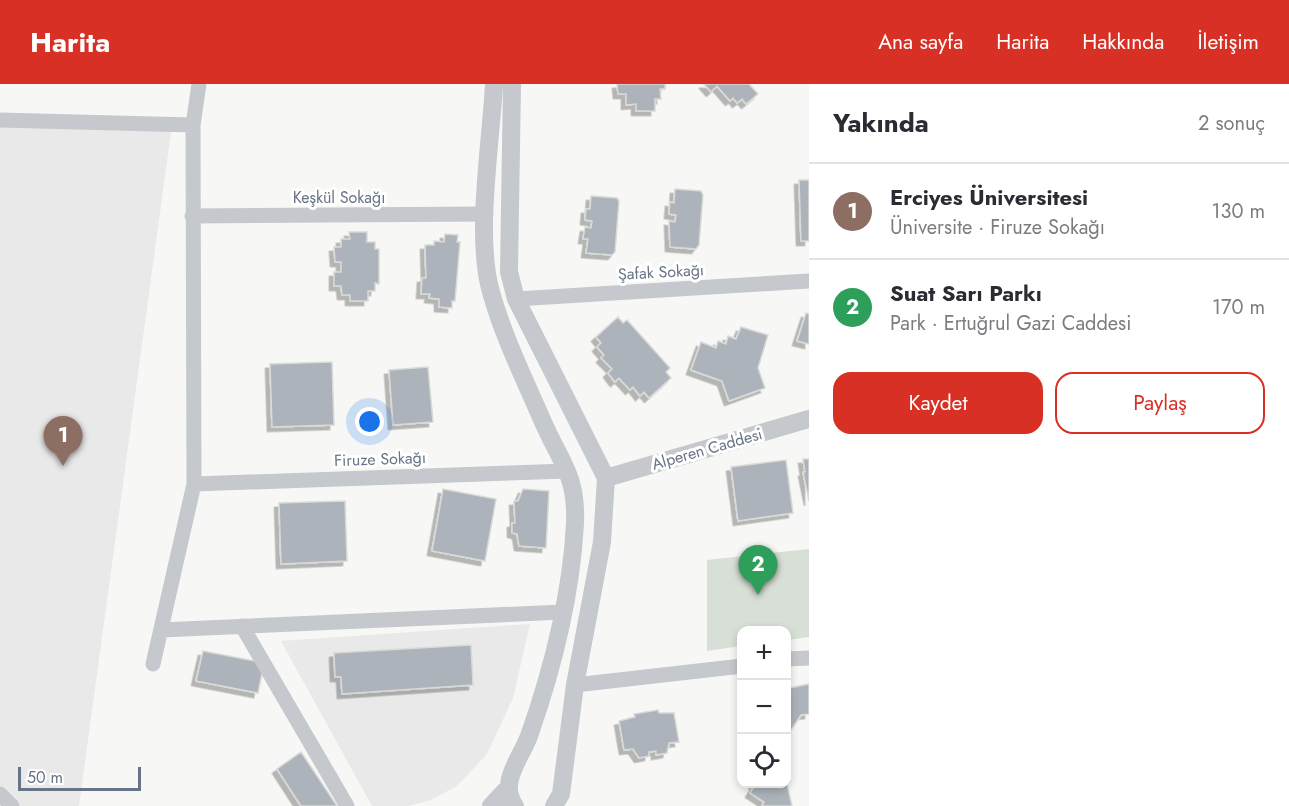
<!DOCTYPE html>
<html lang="tr">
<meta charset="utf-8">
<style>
:root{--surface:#fff;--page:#f2f2f3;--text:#2b2b33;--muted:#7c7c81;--line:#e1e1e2;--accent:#d93025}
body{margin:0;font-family:Jost,sans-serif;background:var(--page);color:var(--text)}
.controls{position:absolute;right:18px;bottom:18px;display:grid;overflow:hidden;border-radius:12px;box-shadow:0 3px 9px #0003}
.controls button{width:54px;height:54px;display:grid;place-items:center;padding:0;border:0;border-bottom:2px solid var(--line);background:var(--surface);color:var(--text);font:30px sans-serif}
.scale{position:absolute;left:18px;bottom:15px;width:123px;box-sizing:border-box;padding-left:6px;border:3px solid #677386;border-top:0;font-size:16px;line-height:21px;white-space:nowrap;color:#677386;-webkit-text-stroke:4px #fff;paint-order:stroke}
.you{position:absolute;left:370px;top:338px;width:21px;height:21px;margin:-15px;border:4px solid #fff;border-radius:50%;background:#1a73e8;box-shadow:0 0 0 9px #1a73e833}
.badge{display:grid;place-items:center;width:39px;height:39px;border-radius:50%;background:var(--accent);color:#fff;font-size:20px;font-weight:700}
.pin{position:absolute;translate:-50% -50px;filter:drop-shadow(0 2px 3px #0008)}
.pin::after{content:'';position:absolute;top:32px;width:21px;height:18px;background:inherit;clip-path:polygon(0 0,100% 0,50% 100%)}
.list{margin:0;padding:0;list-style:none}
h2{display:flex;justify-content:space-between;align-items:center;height:78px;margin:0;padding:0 24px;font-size:26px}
h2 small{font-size:20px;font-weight:400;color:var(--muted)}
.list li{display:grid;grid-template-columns:39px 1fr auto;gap:18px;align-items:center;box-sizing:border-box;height:96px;padding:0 24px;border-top:2px solid var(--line)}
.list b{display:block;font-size:22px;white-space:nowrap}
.list p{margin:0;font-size:20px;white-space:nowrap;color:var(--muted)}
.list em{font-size:20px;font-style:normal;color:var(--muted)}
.actions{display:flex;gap:12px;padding:18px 24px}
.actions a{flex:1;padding:14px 0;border:2px solid var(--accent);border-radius:18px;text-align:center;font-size:21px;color:var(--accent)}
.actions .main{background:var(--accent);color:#fff}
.icon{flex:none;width:33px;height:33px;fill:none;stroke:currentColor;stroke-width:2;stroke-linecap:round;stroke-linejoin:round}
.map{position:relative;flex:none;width:809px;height:722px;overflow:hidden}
header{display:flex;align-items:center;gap:36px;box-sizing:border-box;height:84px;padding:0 30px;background:var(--accent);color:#fff}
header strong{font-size:28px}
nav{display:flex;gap:33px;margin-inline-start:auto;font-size:21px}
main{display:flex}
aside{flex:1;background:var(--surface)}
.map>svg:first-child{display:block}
</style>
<header>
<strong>Harita</strong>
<nav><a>Ana sayfa</a><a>Harita</a><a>Hakkında</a><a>İletişim</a></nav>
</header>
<main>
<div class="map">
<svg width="809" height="722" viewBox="0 0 809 722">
<defs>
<filter id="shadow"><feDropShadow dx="-4.5" dy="4.5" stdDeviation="0" flood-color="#0004"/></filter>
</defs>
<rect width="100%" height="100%" fill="#f7f8f5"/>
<path fill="#e8e9e8" d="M0,35L172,41L79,722H0Z
M530,540L513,614L487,670L457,702L431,716L409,722H372L281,557Z"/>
<path fill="#d8dfd6" d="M809,465V553L787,556L786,546H742L741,562L707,567V476Z"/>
<path fill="#acb3ba" stroke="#d9dad7" stroke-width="1.5" filter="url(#shadow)" d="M617,0H665V5H660L661,15H655V27H636V20L626,21V10H618Z
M704,0H749L758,10L746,20L742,15L737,19L733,14L730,17L717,2L711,8Z
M799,96H809V157H801Z
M675,105L701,107L703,111L699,161L696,165L670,163L669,137L675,138L676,131L669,130L670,118L674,119Z
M591,112L617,114L619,117L615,168L612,171L586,169L588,155H583L585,143L591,144L592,137L585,136L586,125H590Z
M349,148H367V158H375V165H379V200L375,199V207H368V217H350V211H342L341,202H334V188H341V178H335L334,163H341V155H350Z
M445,150L458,151L457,158H460L455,217H452V224L439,223V215L429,214L430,210H421L422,194H426L425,161H434V157L444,158Z
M806,229L809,230V260L797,257Z
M618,233L623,239L627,236L670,284L666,288L671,294L649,314L644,308L640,312L633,303L630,306L619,294L615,298L608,289L612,285L601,274L604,271L597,263L601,259L596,253Z
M741,243L768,251L758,284L765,304L729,317L722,297L691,286L701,258L716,264L718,257L726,260L728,252L736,255Z
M332,278L334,341L272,343L270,280Z
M428,283L433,338L393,341L389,286Z
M803,375H809V417L803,388H805Z
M786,376L793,429L738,437L731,383Z
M443,405L496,415L485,477L432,467Z
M523,405L549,407L546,464L519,462L517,450L512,449V439H515L514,417H518Z
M345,417L347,477L281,480L279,419Z
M471,561L473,601L342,610L341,593H335L334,569Z
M203,567L264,579L258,609L196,597Z
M809,600V630L801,631L789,649L790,654H786V602L790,604Z
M658,626L659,629H674L679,658L669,659L667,669L656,671V667L649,668V672L639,674L633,665L624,666L619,637L635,633L634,630Z
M301,668L337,722H301L277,685Z
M786,695L790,697L787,700L792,722H762L764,718L750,709L755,701L753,700H786Z"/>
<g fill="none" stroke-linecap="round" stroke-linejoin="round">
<path stroke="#c5c8cc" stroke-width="15" d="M0,36L193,41L199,0
M192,132L486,130
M516,215L809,197
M194,400L568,387
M242,542L347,722
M161,546L563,528
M786,575L809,574
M153,580L194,400L193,41
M575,601L742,582
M0,710L12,722"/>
<path stroke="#c5c8cc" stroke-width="18" d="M494,0C491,59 475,153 491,208C503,252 525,296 543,338C561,379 577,391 575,440C571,512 553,584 529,652C521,674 498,699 515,722
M512,0L509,188L516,215L606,394L602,458L575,601L561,710L554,722
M606,394L809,335
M491,722L507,705"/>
</g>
<g text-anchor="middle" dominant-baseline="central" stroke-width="6" stroke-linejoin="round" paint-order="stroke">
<g font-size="16" fill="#677386" stroke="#fff">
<text x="339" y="113">Keşkül Sokağı</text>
<text transform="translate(661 188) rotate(-3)">Şafak Sokağı</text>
<text transform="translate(707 365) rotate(-16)">Alperen Caddesi</text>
<text transform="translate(380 375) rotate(-2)">Firuze Sokağı</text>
</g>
</g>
</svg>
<div class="controls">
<button>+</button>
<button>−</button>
<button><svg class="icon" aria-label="locate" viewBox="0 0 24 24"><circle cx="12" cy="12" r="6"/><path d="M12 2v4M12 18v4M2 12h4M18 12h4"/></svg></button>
</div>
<div class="scale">50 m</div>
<div class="you"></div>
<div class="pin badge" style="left:63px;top:382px;background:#8d6e63">1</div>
<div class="pin badge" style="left:758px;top:511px;background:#2e9e5b">2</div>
</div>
<aside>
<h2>Yakında<small>2 sonuç</small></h2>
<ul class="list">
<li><span class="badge" style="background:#8d6e63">1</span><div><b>Erciyes Üniversitesi</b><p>Üniversite · Firuze Sokağı</p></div><em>130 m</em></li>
<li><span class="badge" style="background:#2e9e5b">2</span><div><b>Suat Sarı Parkı</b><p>Park · Ertuğrul Gazi Caddesi</p></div><em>170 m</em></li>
</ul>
<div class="actions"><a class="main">Kaydet</a><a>Paylaş</a></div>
</aside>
</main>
